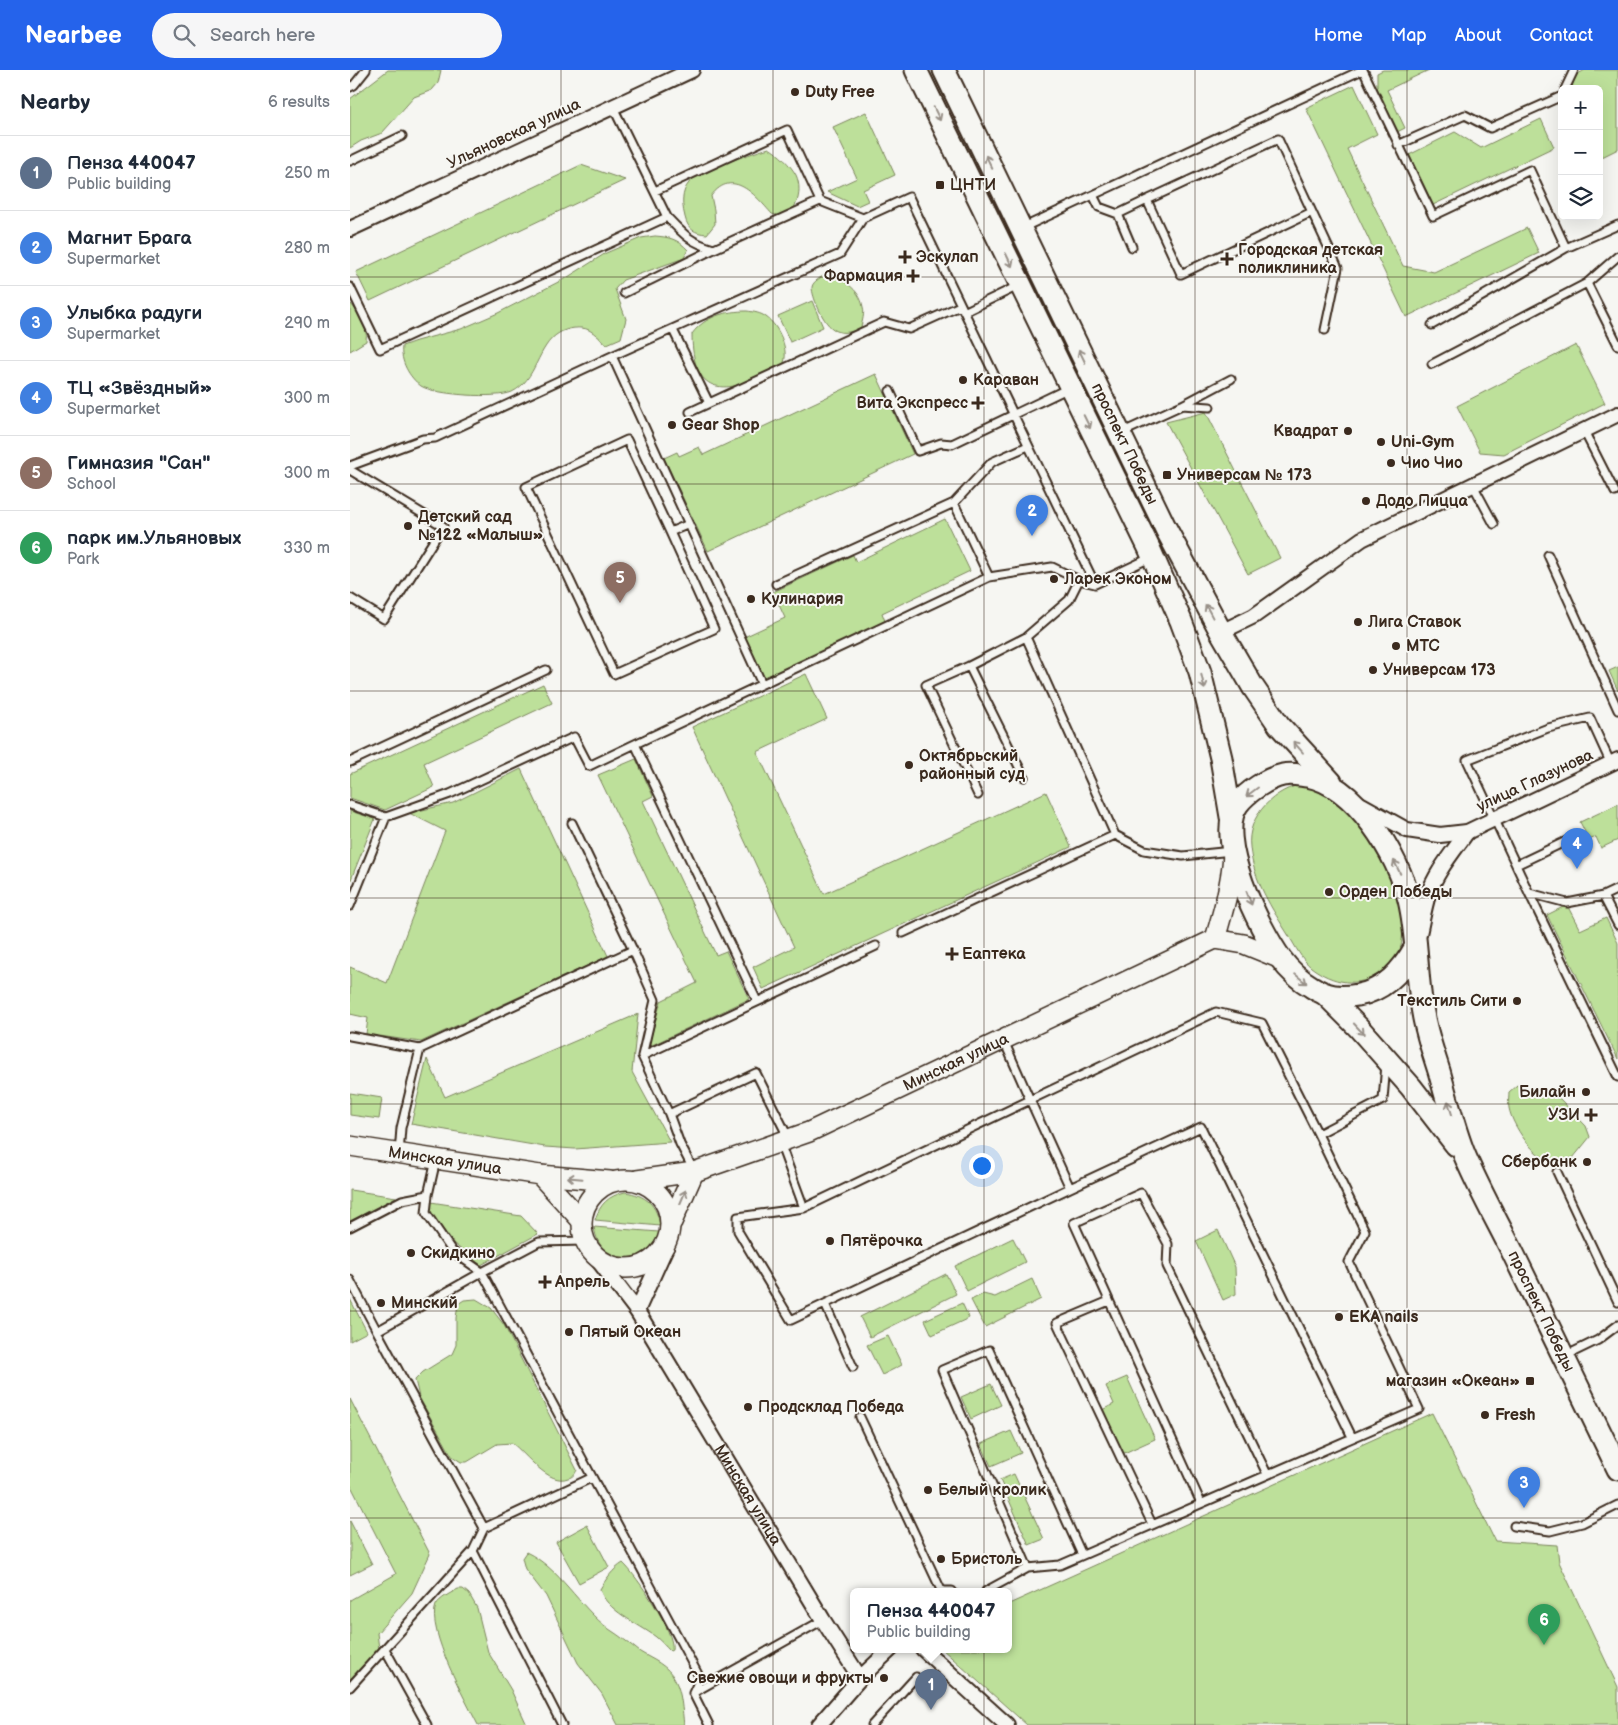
<!DOCTYPE html>
<meta charset="utf-8">
<style>
:root{--surface:#fff;--page:#f6f6f7;--text:#1f2937;--muted:#747a83;--line:#e0e1e3;--accent:#2563eb}
body{margin:0;font-family:"Balsamiq Sans",sans-serif;background:var(--page);color:var(--text)}
.controls{position:absolute;right:15px;top:15px;display:grid;overflow:hidden;border-radius:8px;box-shadow:0 5px 20px #0002}
.controls button{width:45px;height:45px;display:grid;place-items:center;padding:0;border:0;border-bottom:1px solid var(--line);background:var(--surface);color:var(--text);font:25px sans-serif}
.you{position:absolute;left:631px;top:1095px;width:18px;height:18px;margin:-12px;border:4px solid #fff;border-radius:50%;background:#1a73e8;box-shadow:0 0 0 8px #1a73e833}
.badge{display:grid;place-items:center;width:32px;height:32px;border-radius:50%;background:var(--accent);color:#fff;font-size:16px;font-weight:700}
.pin{position:absolute;translate:-50% -41px;filter:drop-shadow(0 1px 2px #0008)}
.pin::after{content:'';position:absolute;top:26px;width:18px;height:15px;background:inherit;clip-path:polygon(0 0,100% 0,50% 100%)}
.popup{position:absolute;left:500px;top:1518px;width:162px;height:65px;box-sizing:border-box;display:grid;place-content:center;border-radius:8px;background:var(--surface);filter:drop-shadow(0 1px 4px #0005);font-size:16px;white-space:nowrap;color:var(--muted)}
.popup b{font-size:19px;color:var(--text)}
.popup::after{content:'';position:absolute;left:50%;top:100%;margin-left:-10px;border:10px solid transparent;border-top-color:var(--surface)}
.list{margin:0;padding:0;list-style:none}
h2{display:flex;justify-content:space-between;align-items:center;height:65px;margin:0;padding:0 20px;font-size:21px}
h2 small{font-size:16px;font-weight:400;color:var(--muted)}
.list li{display:grid;grid-template-columns:32px 1fr auto;gap:15px;align-items:center;box-sizing:border-box;height:75px;padding:0 20px;border-top:1px solid var(--line)}
.list b{display:block;font-size:19px;white-space:nowrap}
.list p{margin:0;font-size:16px;white-space:nowrap;color:var(--muted)}
.list em{font-size:16px;font-style:normal;color:var(--muted)}
.icon{flex:none;width:28px;height:28px;fill:none;stroke:currentColor;stroke-width:2;stroke-linecap:round;stroke-linejoin:round}
.map{position:relative;flex:none;width:1268px;height:1655px;overflow:hidden}
header{display:flex;align-items:center;gap:30px;box-sizing:border-box;height:70px;padding:0 25px;background:var(--accent);color:#fff}
header strong{font-size:24px}
nav{display:flex;gap:28px;margin-inline-start:auto;font-size:18px}
.search{width:350px;height:45px;background:var(--page);display:flex;align-items:center;gap:12px;box-sizing:border-box;padding:0 18px;border-radius:28px;color:var(--muted);font-size:19px}
main{display:flex}
aside{flex:1;background:var(--surface)}
.map>svg:first-child{display:block}
</style>
<header>
<strong>Nearbee</strong>
<div class="search"><svg class="icon" aria-label="search" viewBox="0 0 24 24"><circle cx="10" cy="10" r="6"/><path d="M15 15l6 6"/></svg>Search here</div>
<nav><a>Home</a><a>Map</a><a>About</a><a>Contact</a></nav>
</header>
<main>
<aside>
<h2>Nearby<small>6 results</small></h2>
<ul class="list">
<li><span class="badge" style="background:#5c6f8a">1</span><div><b>Пенза 440047</b><p>Public building</p></div><em>250 m</em></li>
<li><span class="badge" style="background:#3f7fe0">2</span><div><b>Магнит Брага</b><p>Supermarket</p></div><em>280 m</em></li>
<li><span class="badge" style="background:#3f7fe0">3</span><div><b>Улыбка радуги</b><p>Supermarket</p></div><em>290 m</em></li>
<li><span class="badge" style="background:#3f7fe0">4</span><div><b>ТЦ «Звёздный»</b><p>Supermarket</p></div><em>300 m</em></li>
<li><span class="badge" style="background:#8d6e63">5</span><div><b>Гимназия &quot;Сан&quot;</b><p>School</p></div><em>300 m</em></li>
<li><span class="badge" style="background:#2e9e5b">6</span><div><b>парк им.Ульяновых</b><p>Park</p></div><em>330 m</em></li>
</ul>
</aside>
<div class="map">
<svg width="1268" height="1655" viewBox="0 0 1268 1655">
<rect width="100%" height="100%" fill="#f6f6f2"/>
<filter id="ink" filterUnits="userSpaceOnUse"><feTurbulence type="fractalNoise" baseFrequency=".02" numOctaves="2"/><feDisplacementMap in="SourceGraphic" scale="10" xChannelSelector="R" yChannelSelector="G"/><feConvolveMatrix kernelMatrix="1 2 1 2 8 2 1 2 1" color-interpolation-filters="sRGB"/></filter>
<g filter="url(#ink)">
<path fill="#bde09a" stroke="#7c855c" d="M38,0H91L88,13L82,20L64,27L32,63L11,71L0,78V29Z
M1033,0H1079L1037,20L1055,58L1047,62L1027,20V3Z
M1235,0H1268V79L1252,87L1249,81V19H1222L1224,6Z
M1004,15L1027,64L997,79L1053,196L1084,202L1177,158L1189,183L1056,247L956,38Z
M516,42L545,105L513,120L518,131L507,136L477,122L507,108L483,57Z
M1191,49L1204,77L1083,135L1059,85L1105,62L1131,78Z
M419,78C429,84 440,94 446,105C454,122 446,152 422,144C406,126 383,97 361,126L364,140L365,154L357,164C345,163 338,160 335,147C325,110 349,103 378,92C392,87 405,82 419,78Z
M231,95L275,110L20,231L6,202Z
M305,166C319,167 328,169 338,180L334,188L273,210L265,219L276,249L271,268L257,274C251,270 245,263 239,260C231,256 217,258 209,263C187,276 187,310 162,322C147,329 85,325 71,316C59,307 50,291 52,276L66,271L111,259L148,243L218,207L256,183L291,168Z
M476,204C492,208 510,219 513,237C515,243 512,252 511,257C487,271 476,256 467,235C465,231 462,222 462,217C463,211 472,207 476,204Z
M462,231L473,257L440,272L428,246Z
M0,233C10,244 18,256 16,271L0,281Z
M397,241C404,242 411,243 416,247C429,256 440,281 433,295C425,301 414,305 405,309C360,329 342,310 342,264C355,246 376,241 397,241Z
M1226,275L1255,333L1154,384L1130,382L1107,336Z
M526,304L563,384L358,481L314,388L327,382L329,386L349,377L353,385Z
M856,342L930,488L898,504L816,352Z
M595,449L620,501L532,543L535,551L415,609L394,567L435,548L423,522L503,485L506,492Z
M1268,597V621L1259,601Z
M456,604L477,649L407,682L474,824L696,722L721,777L413,919L403,897L444,877L342,657Z
M193,614L202,633L74,693L84,717L35,740L0,728V704Z
M286,689L303,726L293,731L366,885L376,881L399,929L298,977L311,931L347,913L248,705Z
M171,699L258,886L71,972L16,964L18,948L0,944V897L37,913L95,761L59,743L103,733Z
M954,714C959,715 965,716 969,718C1013,739 1067,835 1049,883C1045,891 1038,897 1031,902C1009,919 982,913 961,897C952,890 945,876 939,866C922,839 903,810 900,777C896,746 926,718 954,714Z
M1268,734V770L1251,778L1246,767L1239,770L1230,752Z
M0,741L25,749L0,812Z
M1217,835L1230,860L1256,848L1268,873V989L1197,845Z
M288,944L282,1002L320,1072L225,1079L195,1077L61,1054L77,989L95,1027Z
M1167,1015L1185,1021L1195,1022L1210,1029L1236,1056L1240,1067L1223,1088C1217,1089 1209,1091 1203,1091C1184,1089 1162,1055 1159,1038C1158,1033 1159,1027 1159,1022Z
M0,1023L32,1028L29,1049L0,1045Z
M0,1120L46,1127L0,1151Z
M275,1122C296,1125 307,1135 310,1156L245,1150C250,1134 258,1126 275,1122Z
M81,1132L171,1146L188,1164L131,1195L104,1174L80,1142Z
M244,1157L309,1162C296,1201 250,1198 244,1157Z
M868,1160L885,1197L886,1224L873,1230L846,1171Z
M663,1168L675,1192L617,1221L605,1196Z
M596,1204L606,1224L520,1267L510,1247Z
M682,1209L691,1229L635,1257L621,1230L633,1224L645,1227Z
M0,1229L17,1262L0,1271Z
M126,1229L141,1238L154,1255L227,1400C225,1404 223,1407 218,1408C199,1416 176,1384 162,1373L147,1374L117,1392H111L102,1386L69,1327L65,1310L73,1302L102,1284L106,1275V1248L108,1234L114,1230Z
M612,1233L619,1248L582,1265L575,1250Z
M538,1266L552,1295L532,1305L517,1275Z
M777,1307L805,1369L772,1384L752,1340L764,1334L756,1316Z
M641,1314L651,1335L621,1349L611,1327Z
M0,1329L80,1484L62,1523L27,1563L29,1579L0,1609V1530L46,1504L0,1414Z
M1082,1343L1145,1471L1207,1475L1209,1492L1268,1617V1655H677L592,1579H658L659,1534Z
M661,1361L671,1383L641,1396L631,1374Z
M664,1404L694,1469L679,1475L650,1410Z
M0,1451L22,1494L0,1505Z
M237,1455L259,1497L229,1513L206,1472Z
M176,1482C210,1498 229,1537 259,1559C270,1566 280,1574 290,1582C303,1590 318,1595 325,1610C332,1623 332,1640 334,1655H268L252,1624L228,1593L196,1526L175,1499L172,1488Z
M273,1493C287,1506 326,1563 322,1580L320,1581C315,1576 311,1571 306,1567C289,1554 255,1540 250,1519C256,1509 263,1499 273,1493Z
M108,1519H113L119,1524L127,1538L138,1582L161,1620L177,1655H128C116,1631 76,1560 86,1535C90,1528 101,1523 108,1519Z"/>
<g fill="none" stroke-linecap="round" stroke-linejoin="round">
<defs>
<path id="lane" d="M1013,0L1083,146L1180,100L1216,178L1268,155
M0,17L4,15L16,0
M1215,19L1224,0
M1048,75L1115,45L1140,58L1212,26
M0,91L52,66
M305,121L437,60L470,131L513,148L559,127L745,514
M743,125L749,137L768,144
M797,130L928,69L988,198L975,260
M317,147C334,165 340,172 364,179
M672,158L1012,0
M782,177L768,144L797,130L831,204L962,142
M1237,213L1268,275
M0,217L30,279L317,147L263,37
M274,223L364,179L470,131
M614,242L668,216
M1082,255L1216,178
M323,260L359,333
M262,286L412,614
M1082,294L1237,213L1268,186
M540,321L568,381L591,373L602,374L719,318
M832,335L860,337
M340,342L534,252L559,259L610,236
M1234,361L1265,422
M771,363L832,335L881,309
M0,396L73,369L85,368L262,286L490,184L513,148
M0,400L93,456L34,549L0,528
M1123,415L1144,454
M604,433L642,392L678,376
M320,462L277,370L176,417L264,604L364,559L320,462L339,454
M1198,485L1268,640
M729,510L719,530L676,567L765,765L794,780L833,786L882,781
M426,514L604,433L639,507
M619,596L576,615L628,725
M285,674L639,507L702,497L729,510L745,514L802,487
M0,692L196,600
M1261,694L1240,648L1198,658L1117,690L1179,823L1217,833L1253,826L1268,855
M674,707L619,596L676,567
M0,735L36,747L100,724L224,667L239,696L285,674L407,931
M222,753L283,880
M1166,795L1227,766
M1179,823L1268,1007
M1253,826L1268,819
M0,836L36,747
M553,863L765,765
M0,966L70,979L283,880L305,930L292,986L319,1044L330,1074L344,1101
M654,971L680,1030L866,942L912,953L968,1064
M292,986L526,876
M319,1044L406,1003L438,1067
M430,1073L454,1138
M49,1084L51,1058L70,979
M1207,1102L1268,1232
M720,1118L441,1250L388,1161V1147L454,1138L680,1030L720,1118L851,1057L1002,1367
M0,1157L52,1130L78,1125
M234,1171L189,1172L132,1202L350,1608L343,1623L359,1655
M0,1210L27,1261
M759,1231L707,1253L802,1454
M475,1234L503,1297
M1215,1286L1248,1270L1268,1255
M510,1347L591,1520
M851,1433L724,1153L791,1123L818,1174L817,1196L917,1404
M1164,1456L1200,1461L1232,1453L1268,1435
M134,1458L241,1408
M123,1481L212,1655
M678,1498L710,1495L1069,1339L999,1192L1015,1161L968,1064L1033,1030L1036,994
M590,1521H602
M636,1521L678,1498L592,1300L639,1280L732,1485
M35,1579L77,1655
M0,1617L123,1481L134,1458L27,1261L132,1202L102,1181L76,1143L78,1125L86,1090
M343,1623L473,1550
M522,1655L566,1607"/>
<g id="street">
<path d="M0,159L342,0"/>
<path d="M871,562L904,546L1012,469L1268,344"/>
<path d="M1012,735L1057,760L1090,765L1117,762L1268,690"/>
<path d="M1069,864C1072,851 1074,838 1078,825C1086,802 1103,782 1117,762"/>
<path id="s1" d="M248,1190L287,1241L473,1550L510,1608"/>
<path d="M287,1241L316,1177"/>
<path d="M573,1579L657,1655"/>
<path d="M469,1655L510,1608L541,1579"/>
</g>
<g id="secondary">
<path d="M865,869C873,842 881,814 883,785"/>
<path id="s2" d="M0,1076L190,1105L260,1111"/>
<path d="M190,1105L231,1150"/>
<circle cx="276" cy="1154" r="44"/>
<path id="s3" d="M287,1110L344,1102L459,1062L865,869L894,874L931,889"/>
<path d="M322,1152L344,1102"/>
</g>
<g id="primary">
<path d="M566,0L799,478L831,551L850,602L871,688L881,747"/>
<path id="s4" d="M594,0L816,459L871,562L903,617L929,655L981,712"/>
<path id="s5" d="M1065,878C1052,901 1035,920 1008,925C990,928 977,927 962,917C950,910 939,900 931,889C910,860 863,767 888,734C897,722 918,708 933,705C941,703 949,705 957,706C1006,715 1048,785 1059,830C1068,867 1066,906 1073,943C1076,962 1083,982 1089,1001C1097,1029 1104,1059 1115,1086C1129,1119 1147,1151 1163,1183C1198,1255 1233,1327 1268,1399"/>
<path d="M975,924L1008,957L1061,1017L1106,1075"/>
</g>
</defs>
<use href="#lane" stroke="#3b2a1e" stroke-width="11"/>
<use href="#street" stroke="#3b2a1e" stroke-width="18"/>
<use href="#secondary" stroke="#3b2a1e" stroke-width="22"/>
<use href="#primary" stroke="#3b2a1e" stroke-width="25"/>
<use href="#lane" stroke="#f6f6f2" stroke-width="7"/>
<use href="#street" stroke="#f6f6f2" stroke-width="14"/>
<use href="#secondary" stroke="#f6f6f2" stroke-width="19"/>
<use href="#primary" stroke="#f6f6f2" stroke-width="21"/>
</g>
<defs><path id="oneway-shaft" d="M-6 0H5M1.5-3L5.5 0L1.5 3" fill="none" stroke-width="1.6" stroke-linecap="round" stroke-linejoin="round" transform="scale(1.25)"/></defs>
<g stroke="#989088">
<use href="#oneway-shaft" transform="translate(587 44) rotate(64)"/>
<use href="#oneway-shaft" transform="translate(639 92) rotate(-116)"/>
<use href="#oneway-shaft" transform="translate(659 190) rotate(64)"/>
<use href="#oneway-shaft" transform="translate(732 286) rotate(-116)"/>
<use href="#oneway-shaft" transform="translate(737 352) rotate(64)"/>
<use href="#oneway-shaft" transform="translate(859 541) rotate(-118)"/>
<use href="#oneway-shaft" transform="translate(853 612) rotate(77)"/>
<use href="#oneway-shaft" transform="translate(948 677) rotate(-131)"/>
<use href="#oneway-shaft" transform="translate(902 722) rotate(143)"/>
<use href="#oneway-shaft" transform="translate(1047 797) rotate(-116)"/>
<use href="#oneway-shaft" transform="translate(899 828) rotate(69)"/>
<use href="#oneway-shaft" transform="translate(951 909) rotate(39)"/>
<use href="#oneway-shaft" transform="translate(1009 959) rotate(47)"/>
<use href="#oneway-shaft" transform="translate(1100 1038) rotate(-107)"/>
<use href="#oneway-shaft" transform="translate(225 1108) rotate(-175)"/>
<use href="#oneway-shaft" transform="translate(333 1127) rotate(-67)"/>
</g>
</g>
<path fill="none" stroke="#3b2a1e" stroke-width="1" stroke-opacity="0.55" d="M211,0V1655M423,0V1655M634,0V1655M845,0V1655M1057,0V1655M0,207H1268M0,414H1268M0,621H1268M0,828H1268M0,1034H1268M0,1241H1268M0,1448H1268"/>
<g fill="#3b2a1e" stroke="#f6f6f2" stroke-width="2">
<circle cx="445" cy="22" r="5"/>
<rect x="585" y="110" width="10" height="10" rx="2.5"/>
<path d="M552.5 179.5h5v5h5v5h-5v5h-5v-5h-5v-5h5z"/>
<path d="M874.5 181.5h5v5h5v5h-5v5h-5v-5h-5v-5h5z"/>
<path d="M560.5 198.5h5v5h5v5h-5v5h-5v-5h-5v-5h5z"/>
<circle cx="613" cy="310" r="5"/>
<path d="M625.5 325.5h5v5h5v5h-5v5h-5v-5h-5v-5h5z"/>
<circle cx="322" cy="355" r="5"/>
<circle cx="998" cy="361" r="5"/>
<circle cx="1031" cy="372" r="5"/>
<circle cx="1041" cy="393" r="5"/>
<rect x="812" y="400" width="10" height="10" rx="2.5"/>
<circle cx="1016" cy="431" r="5"/>
<circle cx="58" cy="456" r="5"/>
<circle cx="704" cy="509" r="5"/>
<circle cx="401" cy="529" r="5"/>
<circle cx="1008" cy="552" r="5"/>
<circle cx="1046" cy="576" r="5"/>
<circle cx="1023" cy="600" r="5"/>
<circle cx="559" cy="695" r="5"/>
<circle cx="979" cy="822" r="5"/>
<path d="M599.5 876.5h5v5h5v5h-5v5h-5v-5h-5v-5h5z"/>
<circle cx="1167" cy="931" r="5"/>
<circle cx="1236" cy="1022" r="5"/>
<path d="M1238.5 1037.5h5v5h5v5h-5v5h-5v-5h-5v-5h5z"/>
<circle cx="1237" cy="1092" r="5"/>
<circle cx="480" cy="1171" r="5"/>
<circle cx="61" cy="1183" r="5"/>
<path d="M192.5 1204.5h5v5h5v5h-5v5h-5v-5h-5v-5h5z"/>
<circle cx="31" cy="1233" r="5"/>
<circle cx="989" cy="1247" r="5"/>
<circle cx="219" cy="1262" r="5"/>
<rect x="1175" y="1306" width="10" height="10" rx="2.5"/>
<circle cx="398" cy="1337" r="5"/>
<circle cx="1135" cy="1345" r="5"/>
<circle cx="578" cy="1420" r="5"/>
<circle cx="591" cy="1489" r="5"/>
<circle cx="534" cy="1608" r="5"/>
</g>
<g text-anchor="middle" dominant-baseline="central" stroke-width="4" stroke-linejoin="round" paint-order="stroke">
<g font-size="16" font-weight="bold" fill="#3b2a1e" stroke="#f6f6f2" text-anchor="start">
<text x="455" y="22">Duty Free</text>
<text x="600" y="115">ЦНТИ</text>
<text x="888" y="180">Городская детская<tspan x="888" dy="18">поликлиника</tspan></text>
<text x="566" y="187">Эскулап</text>
<text x="553" y="206" text-anchor="end">Фармация</text>
<text x="623" y="310">Караван</text>
<text x="618" y="333" text-anchor="end">Вита Экспресс</text>
<text x="332" y="355">Gear Shop</text>
<text x="988" y="361" text-anchor="end">Квадрат</text>
<text x="1041" y="372">Uni-Gym</text>
<text x="1051" y="393">Чио Чио</text>
<text x="827" y="405">Универсам № 173</text>
<text x="1026" y="431">Додо Пицца</text>
<text x="68" y="447">Детский сад<tspan x="68" dy="18">№122 «Малыш»</tspan></text>
<text x="714" y="509">Ларек Эконом</text>
<text x="411" y="529">Кулинария</text>
<text x="1018" y="552">Лига Ставок</text>
<text x="1056" y="576">МТС</text>
<text x="1033" y="600">Универсам 173</text>
<text x="569" y="686">Октябрьский<tspan x="569" dy="18">районный суд</tspan></text>
<text x="989" y="822">Орден Победы</text>
<text x="612" y="884">Еаптека</text>
<text x="1157" y="931" text-anchor="end">Текстиль Сити</text>
<text x="1226" y="1022" text-anchor="end">Билайн</text>
<text x="1230" y="1045" text-anchor="end">УЗИ</text>
<text x="1227" y="1092" text-anchor="end">Сбербанк</text>
<text x="490" y="1171">Пятёрочка</text>
<text x="71" y="1183">Скидкино</text>
<text x="205" y="1212">Апрель</text>
<text x="41" y="1233">Минский</text>
<text x="999" y="1247">EKA nails</text>
<text x="229" y="1262">Пятый Океан</text>
<text x="1170" y="1311" text-anchor="end">магазин «Океан»</text>
<text x="408" y="1337">Продсклад Победа</text>
<text x="1145" y="1345">Fresh</text>
<text x="588" y="1420">Белый кролик</text>
<text x="601" y="1489">Бристоль</text>
<text x="524" y="1608" text-anchor="end">Свежие овощи и фрукты</text>
</g>
<g font-size="16" fill="#3b2a1e" stroke="#f6f6f2">
<text transform="translate(164 64) rotate(-25)">Ульяновская улица</text>
<text stroke="none"><textPath href="#s4" startOffset="415">проспект Победы</textPath></text>
<text transform="translate(1185 711) rotate(-25)">улица Глазунова</text>
<text stroke="none"><textPath href="#s3" startOffset="342">Минская улица</textPath></text>
<text stroke="none"><textPath href="#s2" startOffset="96">Минская улица</textPath></text>
<text stroke="none"><textPath href="#s5" startOffset="1016">проспект Победы</textPath></text>
<text stroke="none"><textPath href="#s1" startOffset="279">Минская улица</textPath></text>
</g>
</g>
</svg>
<div class="controls">
<button>+</button>
<button>−</button>
<button><svg class="icon" aria-label="layers" viewBox="0 0 24 24"><path d="M12 4l9 5-9 5-9-5zM3 14l9 5 9-5"/></svg></button>
</div>
<div class="you"></div>
<div class="pin badge" style="left:581px;top:1640px;background:#5c6f8a">1</div>
<div class="popup"><b>Пенза 440047</b>Public building</div>
<div class="pin badge" style="left:682px;top:466px;background:#3f7fe0">2</div>
<div class="pin badge" style="left:1174px;top:1438px;background:#3f7fe0">3</div>
<div class="pin badge" style="left:1227px;top:799px;background:#3f7fe0">4</div>
<div class="pin badge" style="left:270px;top:533px;background:#8d6e63">5</div>
<div class="pin badge" style="left:1194px;top:1575px;background:#2e9e5b">6</div>
</div>
</main>
